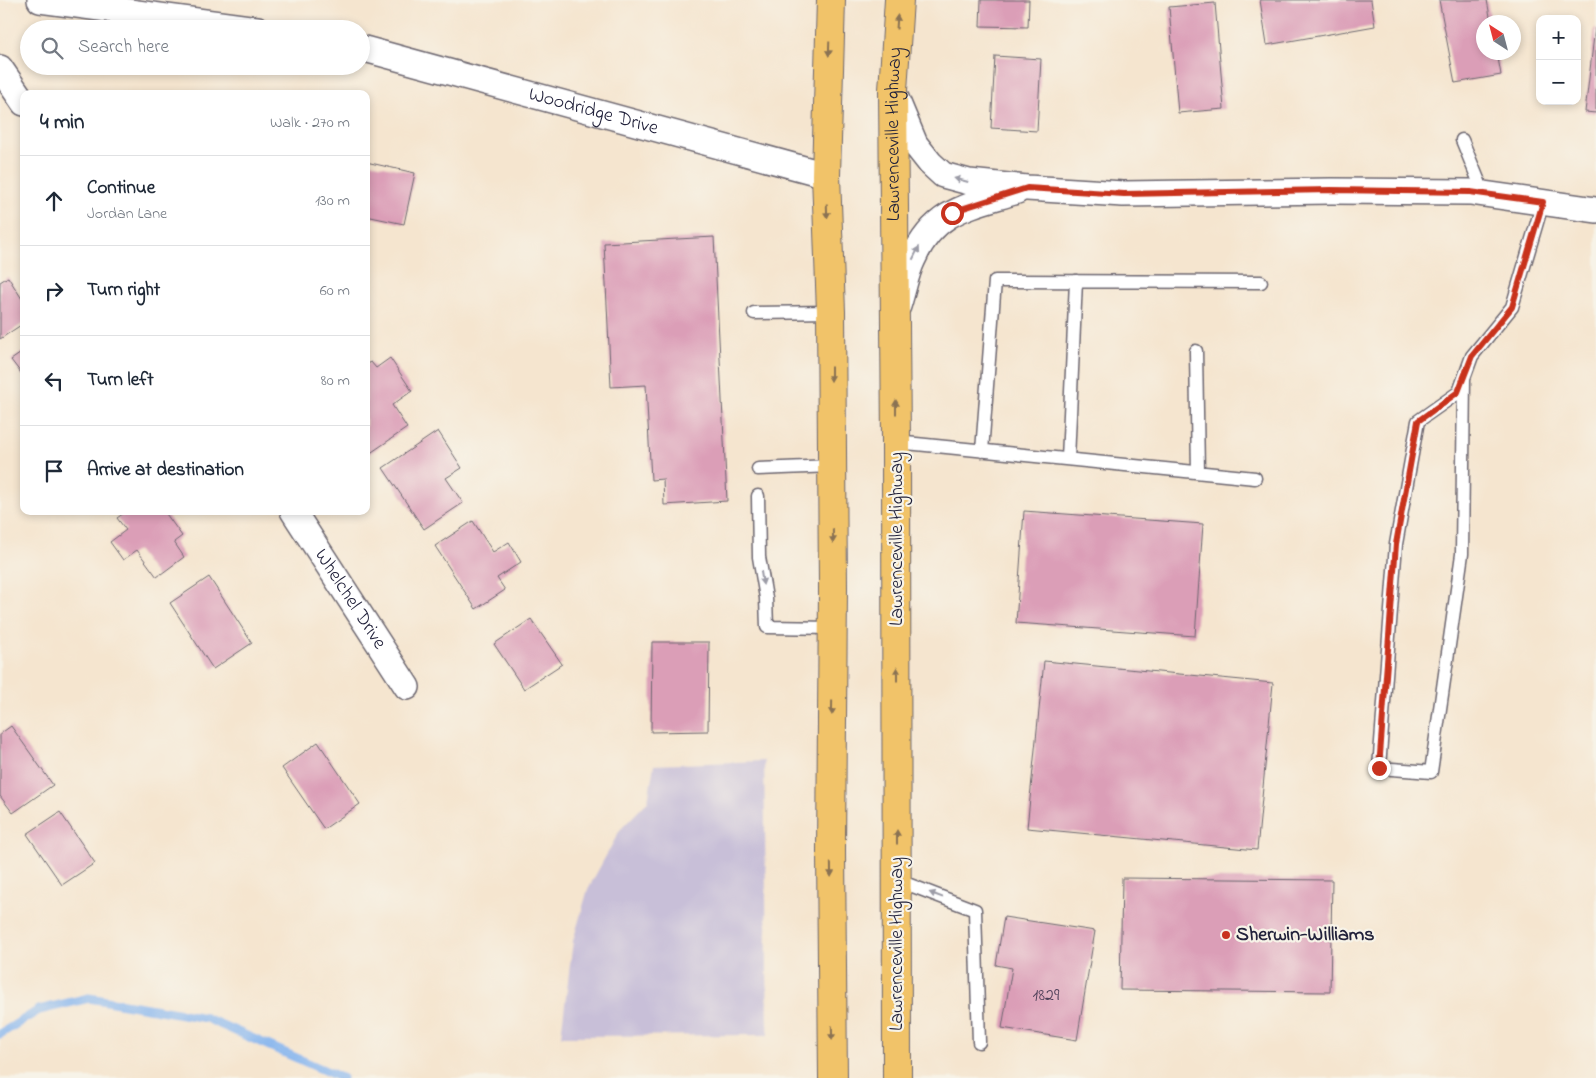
<!DOCTYPE html>
<meta charset="utf-8">
<style>
:root{--surface:#fff;--page:#f6f6f7;--text:#1f2937;--muted:#747a83;--line:#e0e1e3}
body{margin:0;font-family:"Indie Flower",sans-serif;background:var(--page);color:var(--text)}
.controls{position:absolute;right:15px;top:15px;display:grid;overflow:hidden;border-radius:10px;box-shadow:0 2px 8px #0003}
.controls button{width:45px;height:45px;display:grid;place-items:center;padding:0;border:0;border-bottom:1px solid var(--line);background:var(--surface);color:var(--text);font:25px sans-serif}
.compass{position:absolute;left:1476px;top:15px;width:45px;height:45px;border-radius:50%;background:var(--surface);box-shadow:0 2px 8px #0003;rotate:324deg}
.stop{position:absolute;width:15px;height:15px;margin:-11px;border:4px solid #c8321e;border-radius:50%;background:#fff}
.stop.end{background:#c8321e;border-color:#fff;box-shadow:0 1px 5px #0008}
.list{margin:0;padding:0;list-style:none}
h2{display:flex;justify-content:space-between;align-items:center;height:65px;margin:0;padding:0 20px;font-size:21px}
h2 small{font-size:16px;font-weight:400;color:var(--muted)}
.list li{display:grid;grid-template-columns:32px 1fr auto;gap:15px;align-items:center;box-sizing:border-box;height:90px;padding:0 20px;border-top:1px solid var(--line)}
.list b{display:block;font-size:19px;white-space:nowrap}
.list p{margin:0;font-size:16px;white-space:nowrap;color:var(--muted)}
.list em{font-size:16px;font-style:normal;color:var(--muted)}
.icon{flex:none;width:28px;height:28px;fill:none;stroke:currentColor;stroke-width:2;stroke-linecap:round;stroke-linejoin:round}
.map{position:relative;flex:none;width:1596px;height:1078px;overflow:hidden}
.search{position:absolute;background:var(--surface);box-shadow:0 2px 8px #0003;left:20px;top:20px;width:350px;height:55px;display:flex;align-items:center;gap:12px;box-sizing:border-box;padding:0 18px;border-radius:28px;color:var(--muted);font-size:19px}
.panel{position:absolute;background:var(--surface);box-shadow:0 2px 8px #0003;left:20px;top:90px;width:350px;height:425px;border-radius:10px}
.map>svg:first-child{display:block}
</style>
<div class="map">
<svg width="1596" height="1078" viewBox="0 0 1596 1078">
<rect width="100%" height="100%" fill="#f7f3e8"/>
<filter id="ink" filterUnits="userSpaceOnUse"><feTurbulence type="fractalNoise" baseFrequency=".02" numOctaves="2"/><feDisplacementMap in="SourceGraphic" scale="10" xChannelSelector="R" yChannelSelector="G"/><feConvolveMatrix kernelMatrix="1 2 1 2 8 2 1 2 1" color-interpolation-filters="sRGB"/></filter>
<filter id="wash" filterUnits="userSpaceOnUse"><feTurbulence type="fractalNoise" baseFrequency=".0096" numOctaves="4" result="noise"/><feDisplacementMap in="SourceGraphic" scale="20" xChannelSelector="R" yChannelSelector="G"/><feGaussianBlur stdDeviation="1.12" result="paint"/><feColorMatrix in="noise" values="0 0 0 0 0 0 0 0 0 0 0 0 0 0 0 0 0 1.4 0 .05"/><feComposite in="paint" operator="in"/></filter>
<g filter="url(#wash)">
<rect width="100%" height="100%" fill="#f5e5cf"/>
<path fill="#c8bfd8" d="M764,761L768,1035L561,1036L573,941L588,889L620,830L648,801L654,765Z"/>
<g fill="none" stroke-linecap="round" stroke-linejoin="round">
<path stroke="#83b3ee" stroke-width="9" d="M0,1034L39,1010L89,998L206,1018L342,1078"/>
</g>
<g id="blocks">
<path fill="#db9eb7" d="M981,0H1029L1028,27L980,26Z
M1260,0H1371L1375,26L1267,45Z
M1439,0H1487L1491,22H1484V52H1497L1501,75L1455,83Z
M1215,3L1224,109L1178,113L1169,7Z
M1595,28H1596V113L1585,112Z
M995,56L1041,59L1037,131L991,128Z
M366,162L415,173L404,224L366,216Z
M714,237L727,501L664,505L663,479L651,480L646,385L611,387L604,243Z
M8,277L24,302V323L0,339V282Z
M24,351V377L11,360Z
M390,358L412,391L392,405L407,428L366,456V365L371,362L376,368Z
M438,431L462,468L446,478L463,503L424,529L383,468Z
M127,511H164L182,536L174,542L184,557L157,577L137,550L123,560L110,542L126,530L117,518Z
M1024,511L1203,524L1195,636L1016,623Z
M473,521L493,552L509,542L521,562L497,578L505,590L476,609L435,546Z
M209,577L252,643L213,669L170,603Z
M531,619L562,664L524,689L494,644Z
M652,642H709L708,731L651,732Z
M1044,661L1273,683L1257,850L1027,828Z
M11,726L53,785L13,813L0,796V734Z
M318,742L360,804L324,829L282,768Z
M60,812L95,863L62,885L27,834Z
M1122,878L1332,880L1330,992L1120,990Z
M1004,917L1095,931L1077,1040L1002,1028L1012,968L996,965Z"/>
</g>
</g>
<g filter="url(#ink)">
<use href="#blocks" fill-opacity="0" stroke="#6c666f" stroke-width="1"/>
<g fill="none" stroke-linecap="round" stroke-linejoin="round">
<defs>
<path id="service" d="M1462,140L1484,194
M754,313L831,312
M1196,351L1198,472
M1464,378L1462,554L1431,772L1379,768L1396,544L1418,421L1459,392L1472,356L1512,307L1543,202
M896,442L1255,478
M982,451L995,281L1261,282
M1068,459L1076,281
M758,469L832,466
M758,496L759,557L766,598L767,627L833,628
M897,880L975,910L979,1042"/>
<g id="minor">
<path d="M40,0L257,29"/>
<path id="s1" d="M361,48L826,175"/>
<path d="M0,68L24,103"/>
<path d="M895,96L915,144L930,163L943,175L969,182L1027,188L1123,194L1331,191L1470,192L1596,210"/>
<path d="M898,306C903,291 906,273 913,259C935,209 970,206 1017,191"/>
<path id="s2" d="M293,511L407,687"/>
</g>
<g id="trunk">
<path d="M831,0L826,175L831,312L833,588L831,852L833,1078"/>
<path id="s3" d="M897,1078L896,442L893,90L899,0"/>
</g>
</defs>
<use href="#service" stroke="#6c666f" stroke-width="15"/>
<use href="#minor" stroke="#6c666f" stroke-width="28"/>
<use href="#trunk" stroke="#6c666f" stroke-width="30"/>
<use href="#service" stroke="#fff" stroke-width="12"/>
<use href="#minor" stroke="#fff" stroke-width="25"/>
<use href="#trunk" stroke="#f1c369" stroke-width="28"/>
</g>
<defs><path id="oneway-solid" d="M-6-.8H1V-3.2L6.5 0L1 3.2V.8H-6Z" transform="scale(1.25)"/></defs>
<g fill="#8a7252">
<use href="#oneway-solid" transform="translate(897 22) rotate(-86)"/>
<use href="#oneway-solid" transform="translate(829 49) rotate(92)"/>
<use href="#oneway-solid" transform="translate(827 211) rotate(88)"/>
<use href="#oneway-solid" transform="translate(831 374) rotate(90)"/>
<use href="#oneway-solid" transform="translate(896 407) rotate(-90)"/>
<use href="#oneway-solid" transform="translate(833 536) rotate(89)"/>
<use href="#oneway-solid" transform="translate(897 674) rotate(-90)"/>
<use href="#oneway-solid" transform="translate(832 708) rotate(91)"/>
<use href="#oneway-solid" transform="translate(897 837) rotate(-90)"/>
<use href="#oneway-solid" transform="translate(831 870) rotate(89)"/>
<use href="#oneway-solid" transform="translate(832 1033) rotate(89)"/>
</g>
<g fill="#9c9ca7">
<use href="#oneway-solid" transform="translate(961 180) rotate(-165)"/>
<use href="#oneway-solid" transform="translate(916 253) rotate(-63)"/>
<use href="#oneway-solid" transform="translate(762 578) rotate(81)"/>
<use href="#oneway-solid" transform="translate(936 895) rotate(-159)"/>
</g>
</g>
<g fill="none" stroke-linecap="round" stroke-linejoin="round" filter="url(#ink)">
<path stroke="#c8321e" stroke-width="6" d="M952,213L964,208L1027,188L1124,194L1331,190L1470,192L1543,202L1512,307L1472,356L1458,392L1418,421L1396,544L1379,768"/>
</g>
<circle fill="#c8321e" stroke="#f7f3e8" stroke-width="2" cx="1226" cy="935" r="5"/>
<g text-anchor="middle" dominant-baseline="central" stroke-width="4.5" stroke-linejoin="round" paint-order="stroke">
<g font-size="18" fill="#50415a">
<text x="1046" y="996">1829</text>
</g>
<g font-size="20" fill="#22223b" stroke="#f7f3e8">
<text stroke="none"><textPath href="#s1" startOffset="241">Woodridge Drive</textPath></text>
<text stroke="none"><textPath href="#s3" startOffset="944">Lawrenceville Highway</textPath></text>
<text transform="translate(897 539) rotate(-90)">Lawrenceville Highway</text>
<text stroke="none"><textPath href="#s2" startOffset="105">Whelchel Drive</textPath></text>
<text transform="translate(897 944) rotate(-90)">Lawrenceville Highway</text>
</g>
<g font-size="20" font-weight="bold" fill="#22223b" stroke="#f7f3e8" text-anchor="start">
<text x="1236" y="935">Sherwin-Williams</text>
</g>
</g>
</svg>
<div class="controls">
<button>+</button>
<button>−</button>
</div>
<svg class="compass" viewBox="-18 -18 36 36"><path d="M0-13l5 13h-10z" fill="#e53935"/><path d="M0 13l5-13h-10z" fill="#747a83"/></svg>
<div class="stop" style="left:952px;top:213px"></div>
<div class="stop end" style="left:1379px;top:768px"></div>
<div class="search"><svg class="icon" aria-label="search" viewBox="0 0 24 24"><circle cx="10" cy="10" r="6"/><path d="M15 15l6 6"/></svg>Search here</div>
<section class="panel">
<h2>4 min<small>Walk · 270 m</small></h2>
<ul class="list">
<li><svg class="icon" aria-label="ahead" viewBox="0 0 24 24"><path d="M12 20V5M6 11l6-6 6 6"/></svg><div><b>Continue</b><p>Jordan Lane</p></div><em>130 m</em></li>
<li><svg class="icon" aria-label="right" viewBox="0 0 24 24"><path d="M7 20v-9h11M14 6l5 5-5 5"/></svg><div><b>Turn right</b></div><em>60 m</em></li>
<li><svg class="icon" aria-label="left" viewBox="0 0 24 24"><path d="M17 20v-9H6M10 6l-5 5 5 5"/></svg><div><b>Turn left</b></div><em>80 m</em></li>
<li><svg class="icon" aria-label="arrive" viewBox="0 0 24 24"><path d="M6 21V4h12l-3 4 3 4H6"/></svg><div><b>Arrive at destination</b></div></li>
</ul>
</section>
</div>
